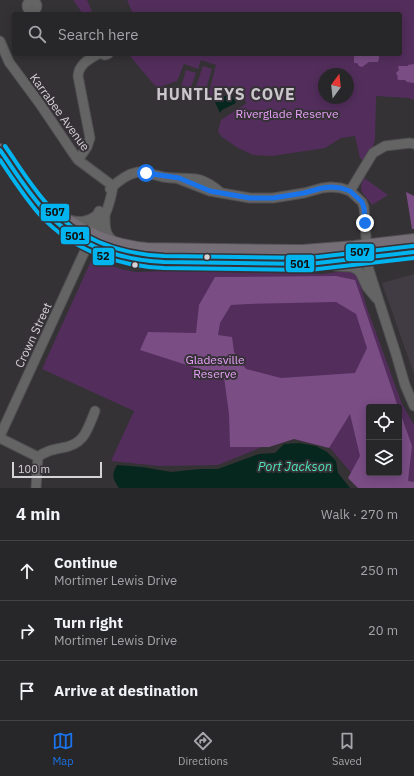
<!DOCTYPE html>
<meta charset="utf-8">
<style>
:root{--surface:#272628;--page:#2f2e30;--text:#f1f3f6;--muted:#a4a5a8;--line:#434345;--accent:#1a73e8}
body{margin:0;font-family:"IBM Plex Sans",sans-serif;background:var(--page);color:var(--text)}
.controls{position:absolute;right:12px;bottom:12px;display:grid;overflow:hidden;border-radius:4px;box-shadow:0 2px 10px #0003}
.controls button{width:36px;height:36px;display:grid;place-items:center;padding:0;border:0;border-bottom:1px solid var(--line);background:var(--surface);color:var(--text);font:20px sans-serif}
.compass{position:absolute;left:318px;top:68px;width:36px;height:36px;border-radius:50%;background:var(--surface);box-shadow:0 2px 10px #0003;rotate:15deg}
.scale{position:absolute;left:12px;bottom:10px;width:90px;box-sizing:border-box;padding-left:4px;border:2px solid #d5d3d6;border-top:0;font-size:11px;line-height:14px;white-space:nowrap;color:#d5d3d6;-webkit-text-stroke:3px #353136;paint-order:stroke}
.stop{position:absolute;width:12px;height:12px;margin:-9px;border:3px solid #1a73e8;border-radius:50%;background:#fff}
.stop.end{background:#1a73e8;border-color:#fff;box-shadow:0 1px 4px #0008}
.list{margin:0;padding:0;list-style:none}
h2{display:flex;justify-content:space-between;align-items:center;height:52px;margin:0;padding:0 16px;font-size:17px}
h2 small{font-size:13px;font-weight:400;color:var(--muted)}
.list li{display:grid;grid-template-columns:26px 1fr auto;gap:12px;align-items:center;box-sizing:border-box;height:60px;padding:0 16px;border-top:1px solid var(--line)}
.list b{display:block;font-size:15px;white-space:nowrap}
.list p{margin:0;font-size:13px;white-space:nowrap;color:var(--muted)}
.list em{font-size:13px;font-style:normal;color:var(--muted)}
.icon{flex:none;width:22px;height:22px;fill:none;stroke:currentColor;stroke-width:2;stroke-linecap:round;stroke-linejoin:round}
.map{position:relative;flex:none;width:414px;height:488px;overflow:hidden}
.search{position:absolute;background:var(--surface);box-shadow:0 2px 10px #0003;left:12px;right:12px;top:12px;height:44px;display:flex;align-items:center;gap:10px;box-sizing:border-box;padding:0 14px;border-radius:4px;color:var(--muted);font-size:15px}
.sheet{height:232px;background:var(--surface)}
nav{display:flex;justify-content:space-around;align-items:center;box-sizing:border-box;height:56px;border-top:1px solid var(--line);background:var(--surface);font-size:11px;color:var(--muted)}
nav a{display:grid;justify-items:center;gap:2px}
nav .on{color:var(--accent)}
.map>svg:first-child{display:block}
</style>
<div class="map">
<svg width="414" height="488" viewBox="0 0 414 488">
<rect width="100%" height="100%" fill="#343235"/>
<path fill="#413b43" d="M414,274V374L382,283Z"/>
<path fill="#532e5c" fill-rule="evenodd" d="M73,0H87L93,14H83Z
M127,0H414V100L408,98L376,96L375,139L372,151L365,162L360,158L355,136L341,138L325,148L272,156L253,155L238,148L222,137L218,132L221,120L247,103L234,86L212,98L209,93L216,65L201,60L198,69L184,64L177,81L157,88L129,55L131,54H400V14H133ZM324,74H348V98H324Z
M203,66L212,69L206,89L196,86Z
M186,70L196,73L189,93L180,90Z
M364,178L388,195L372,205C364,193 357,192 364,178Z
M94,260L121,269L136,272L169,271L321,274L347,271L352,272L358,278L367,308L402,404L414,425V488H364L320,436L291,435L218,465L160,466L111,461L134,411L42,369L91,261ZM369,407H399V473H369Z"/>
<path fill="#7a4d85" fill-rule="evenodd" d="M354,54H379V58L378,62H369L362,67L359,66L357,63H354Z
M414,64V83L407,82L405,80H399L397,79L398,77L396,73L399,70L398,66H408V65Z
M406,192L414,196V229H412Z
M336,276L355,280L398,407H369V473H399V409L412,446L408,481L414,482V488H358L348,478L360,456L350,414L329,448L294,439L269,447H230L229,414L224,377L140,350L148,332L196,333L199,305L215,277ZM336,302L356,314L367,348L355,373L281,378L246,369L234,352L232,337L218,335L220,323L231,305L248,304Z"/>
<path fill="#06271d" d="M231,93L236,103L222,110L220,113L214,100L216,99L217,100Z
M299,443L316,446L327,452L336,461L338,473L350,488H119C113,479 111,475 117,465L142,467L171,472L200,469H218L259,454L275,453L284,444Z"/>
<g fill="none" stroke-linecap="round" stroke-linejoin="round">
<defs>
<path id="minor" d="M27 6a5 5 0 1 1 10 0a5 5 0 1 1-10 0Z
M0,41L9,62L40,104L73,153L78,160L113,186
M102,54L105,55L108,54
M78,160L87,147L90,138L78,76C79,64 88,60 98,54
M179,179L210,191L250,198H273L304,193L322,188L331,187L341,188L350,191L362,202L364,207L368,267L396,354L405,385L414,406
M110,189C117,182 127,174 138,172C146,172 155,175 163,177C189,181 197,172 220,192
M350,191L373,153L385,146L410,143L414,144
M105,217C105,227 105,236 115,242
M70,220C80,223 88,222 97,215
M89,239V234L99,211
M335,266L352,267L358,270L361,274L367,287L376,298
M0,436L88,244C101,229 110,206 113,186
M0,438L38,457
M38,457C46,451 52,450 61,448C84,445 87,431 95,411
M36,488L38,457"/>
<path id="highway" d="M0,150C20,177 37,207 63,228C80,241 101,251 122,257C149,264 179,262 206,263C240,264 275,265 309,264C344,262 379,256 414,252
M61,216C86,235 116,246 147,249L302,251L354,247L414,240"/>
</defs>
<use href="#minor" stroke="#504f51" stroke-width="11"/>
<use href="#highway" stroke="#504f51" stroke-width="14"/>
<use href="#minor" stroke="#656465" stroke-width="9"/>
<use href="#highway" stroke="#756e77" stroke-width="12"/>
<defs>
<path id="bus-1" d="M0,150C15,171 28,193 46,212C77,245 119,260 164,262L309,264L414,252"/>
<path id="bus-2" d="M0,160C13,179 25,198 40,215C72,250 117,266 164,268L309,270L414,258"/>
<path id="bus-3" d="M5,146C19,166 32,188 49,206C79,240 120,254 164,256L309,258L413,246"/>
</defs>
<use href="#bus-1" stroke="#353136" stroke-width="7"/>
<use href="#bus-2" stroke="#353136" stroke-width="7"/>
<use href="#bus-3" stroke="#353136" stroke-width="7"/>
<use href="#bus-1" stroke="#00b5ef" stroke-width="4"/>
<use href="#bus-2" stroke="#00b5ef" stroke-width="4"/>
<use href="#bus-3" stroke="#00b5ef" stroke-width="4"/>
</g>
<g fill="none" stroke-linecap="round" stroke-linejoin="round">
<path stroke="#1a73e8" stroke-width="5" d="M146,173L179,178L210,191L250,198H273L304,193L322,188L331,187L341,188L350,191L362,202L364,208L365,223"/>
</g>
<g fill="#d5d3d6" stroke="#353136" stroke-width="1.5">
<circle cx="207" cy="257" r="3.5"/>
<circle cx="135" cy="265" r="3.5"/>
</g>
<g text-anchor="middle" dominant-baseline="central" stroke-width="4" stroke-linejoin="round" paint-order="stroke">
<g font-size="12" fill="#d5d3d6" stroke="#353136">
<text transform="translate(60 112) rotate(54)">Karrabee Avenue</text>
<text transform="translate(33 335) rotate(-65)">Crown Street</text>
</g>
<g font-size="12" fill="#e9a1fa" stroke="#353136">
<text x="287" y="113">Riverglade Reserve</text>
<text x="215" y="359">Gladesville<tspan x="215" dy="14">Reserve</tspan></text>
</g>
<g font-size="13" font-style="italic" fill="#4de6b7" stroke="#353136">
<text x="295" y="466">Port Jackson</text>
</g>
<g font-size="16" font-weight="bold" letter-spacing="1" fill="#cbc7cc" stroke="#353136">
<text x="226" y="94">HUNTLEYS COVE</text>
</g>
</g>
<g stroke="#353136" stroke-width="1.5">
<rect x="40" y="203" width="30" height="19" rx="4" fill="#00b5ef"/>
<rect x="60" y="226" width="30" height="19" rx="4" fill="#00b5ef"/>
<rect x="345" y="243" width="30" height="19" rx="4" fill="#00b5ef"/>
<rect x="92" y="247" width="23" height="19" rx="4" fill="#00b5ef"/>
<rect x="285" y="254" width="30" height="19" rx="4" fill="#00b5ef"/>
</g>
<g font-size="11" text-anchor="middle" font-weight="bold" fill="#111">
<text x="55" y="216">507</text>
<text x="75" y="240">501</text>
<text x="360" y="256">507</text>
<text x="103" y="260">52</text>
<text x="300" y="268">501</text>
</g>
</svg>
<div class="controls">
<button><svg class="icon" aria-label="locate" viewBox="0 0 24 24"><circle cx="12" cy="12" r="6"/><path d="M12 2v4M12 18v4M2 12h4M18 12h4"/></svg></button>
<button><svg class="icon" aria-label="layers" viewBox="0 0 24 24"><path d="M12 4l9 5-9 5-9-5zM3 14l9 5 9-5"/></svg></button>
</div>
<svg class="compass" viewBox="-18 -18 36 36"><path d="M0-13l5 13h-10z" fill="#e53935"/><path d="M0 13l5-13h-10z" fill="#a4a5a8"/></svg>
<div class="scale">100 m</div>
<div class="stop" style="left:146px;top:173px"></div>
<div class="stop end" style="left:365px;top:223px"></div>
<div class="search"><svg class="icon" aria-label="search" viewBox="0 0 24 24"><circle cx="10" cy="10" r="6"/><path d="M15 15l6 6"/></svg>Search here</div>
</div>
<section class="sheet">
<h2>4 min<small>Walk · 270 m</small></h2>
<ul class="list">
<li><svg class="icon" aria-label="ahead" viewBox="0 0 24 24"><path d="M12 20V5M6 11l6-6 6 6"/></svg><div><b>Continue</b><p>Mortimer Lewis Drive</p></div><em>250 m</em></li>
<li><svg class="icon" aria-label="right" viewBox="0 0 24 24"><path d="M7 20v-9h11M14 6l5 5-5 5"/></svg><div><b>Turn right</b><p>Mortimer Lewis Drive</p></div><em>20 m</em></li>
<li><svg class="icon" aria-label="arrive" viewBox="0 0 24 24"><path d="M6 21V4h12l-3 4 3 4H6"/></svg><div><b>Arrive at destination</b></div></li>
</ul>
</section>
<nav>
<a class="on"><svg class="icon" aria-label="map" viewBox="0 0 24 24"><path d="M3 6l6-2 6 2 6-2v14l-6 2-6-2-6 2zM9 4v14M15 6v14"/></svg>Map</a>
<a><svg class="icon" aria-label="directions" viewBox="0 0 24 24"><path d="M12 3l9 9-9 9-9-9zM9 14v-3h6M13 9l2 2-2 2"/></svg>Directions</a>
<a><svg class="icon" aria-label="saved" viewBox="0 0 24 24"><path d="M7 4h10v16l-5-4-5 4z"/></svg>Saved</a>
</nav>
